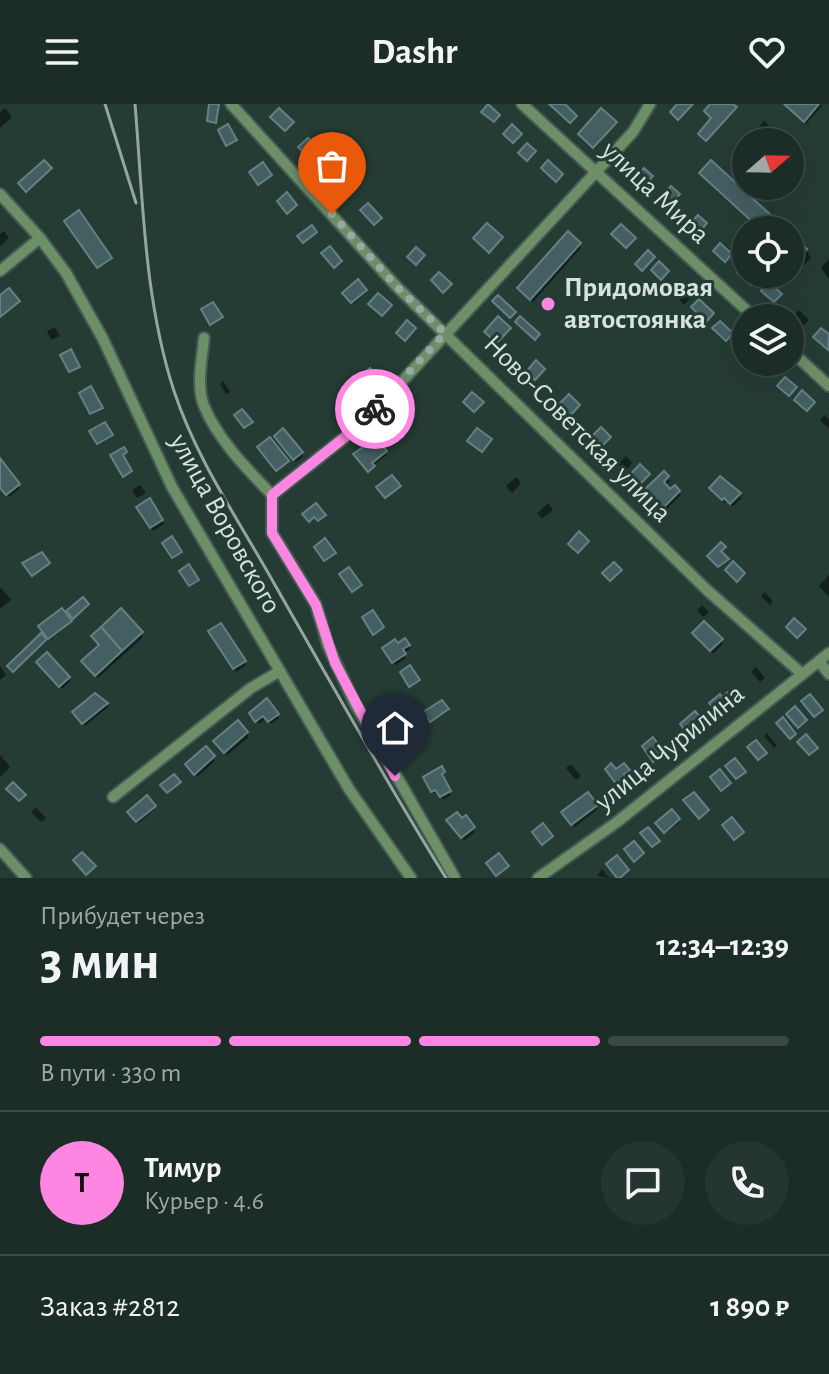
<!DOCTYPE html>
<html lang="ru">
<meta charset="utf-8">
<style>
:root{--surface:#1c2d28;--page:#253530;--text:#f1f3f6;--muted:#a0a8a8;--line:#3a4945;--accent:#fd86e2}
body{margin:0;font-family:"Alegreya Sans",sans-serif;background:var(--page);color:var(--text);height:100vh;display:flex;flex-direction:column;font-size:30px;white-space:nowrap}
*{box-sizing:border-box;margin:0}
p{font-size:26px;color:var(--muted)}
.icon{flex:none;width:44px;height:44px;fill:none;stroke:currentColor;stroke-width:2;stroke-linecap:round;stroke-linejoin:round}
.map{position:relative;height:774px;overflow:hidden}
.panel{display:flex;flex-direction:column;background:var(--surface);flex:1}
.panel>*{flex:none}
.needle{width:52px;rotate:70deg}
.buttons{position:absolute;left:732px;top:24px;display:grid;gap:16px}
.buttons a{display:grid;place-items:center;width:72px;height:72px;border-radius:50%;background:var(--surface);box-shadow:0 8px 32px #0002,0 0 0 2px var(--line);font-size:40px}
.pin{position:absolute;display:grid;place-items:center;width:68px;height:68px;color:#fff;margin:-82px -34px;border-radius:50% 50% 50% 0;rotate:-45deg;box-shadow:0 0 8px #0007}
.pin .icon{rotate:45deg}
.courier{position:absolute;display:grid;place-items:center;width:80px;height:80px;margin:-40px;border:6px solid #fd86e2;border-radius:50%;background:#fff;color:#222;box-shadow:0 2px 10px #0007}
.summary em{font-style:normal;font-weight:700}
.summary div{display:flex;flex-direction:column-reverse}
.summary{display:flex;align-items:center;justify-content:space-between;height:136px;padding:0 40px}
h1{font-size:52px;font-weight:700;line-height:60px}
.bar{display:grid;grid-template-columns:repeat(4,1fr);gap:12px 8px;align-content:center;height:96px;padding:0 40px}
.bar i{height:10px;border-radius:6px;background:var(--line)}
.bar .selected{background:var(--accent)}
.bar p{grid-column:span 4}
.line{display:flex;align-items:center;gap:20px;padding:0 40px;border-top:2px solid var(--line)}
.line div{flex:1}
.round{display:grid;place-items:center;flex:none;width:84px;height:84px;border-radius:42px;background:var(--page)}
header{display:flex;justify-content:space-between;align-items:center;height:104px;padding:0 40px;background:var(--surface);font-size:36px;font-weight:700}
.map>svg:first-child{display:block}
</style>
<header><svg class="icon" aria-label="menu" viewBox="0 0 24 24"><path d="M4 6h16M4 12h16M4 18h16"/></svg>Dashr<svg class="icon" aria-label="heart" viewBox="0 0 24 24"><path d="M12 20l-8-8c-3-5 5-10 8-4 3-6 11-1 8 4z"/></svg></header>
<div class="map">
<svg width="829" height="774" viewBox="0 0 829 774">
<rect width="100%" height="100%" fill="#253c35"/>
<g fill="#0007">
<path d="M785 0H820L822 2 806 20Z"/>
<path d="M5 4 12 13 0 24V8Z"/>
<path d="M764 17 772 24 768 29 760 22Z"/>
<path d="M615 19 595 45 581 32Z"/>
<path d="M702 70 784 126H759L707 78Z"/>
<path d="M671 85 680 94 669 106 661 99Z"/>
<path d="M4 127 9 134 0 142V130Z"/>
<path d="M790 131 806 146 811 154 801 164 790 154Z"/>
<path d="M579 140 581 144 533 198 522 188Z"/>
<path d="M829 155V175L821 164Z"/>
<path d="M746 162V170H765L753 183 742 173Z"/>
<path d="M358 178 366 189 353 200 345 189Z"/>
<path d="M686 186 692 193 684 201 678 194Z"/>
<path d="M799 206 809 216 803 222 794 212Z"/>
<path d="M55 223 60 232 51 236 47 227Z"/>
<path d="M509 225 499 240 488 230Z"/>
<path d="M743 239 746 241V253L737 245Z"/>
<path d="M756 258H761L769 265 765 272 754 263Z"/>
<path d="M223 277 230 288 226 290 220 280Z"/>
<path d="M824 311 829 315V325L820 316Z"/>
<path d="M278 336 301 349 303 353 296 358Z"/>
<path d="M385 348 387 351 368 365 358 354Z"/>
<path d="M626 352 632 359 625 367 618 360Z"/>
<path d="M0 358 20 384 9 393 0 382Z"/>
<path d="M664 370 670 377 665 382 670 387 679 388 681 391 665 407 649 390Z"/>
<path d="M649 371 637 386 629 378Z"/>
<path d="M516 373 521 379 512 389 506 382Z"/>
<path d="M720 375 742 394 733 402 727 396 725 399 713 387Z"/>
<path d="M140 381 146 389 137 394 132 386Z"/>
<path d="M149 397 164 420 153 427 139 403Z"/>
<path d="M548 399 553 406 542 415 537 409Z"/>
<path d="M829 471V493L819 482Z"/>
<path d="M0 483 11 496 0 505Z"/>
<path d="M765 488 773 497 770 501 761 492Z"/>
<path d="M702 501 709 508 703 513 697 506Z"/>
<path d="M62 507 71 519 50 536 41 523Z"/>
<path d="M221 521 246 561 236 568 211 528Z"/>
<path d="M141 529 143 533 98 574 86 561 101 542Z"/>
<path d="M696 533 721 536 723 540 713 550Z"/>
<path d="M405 537 410 545 403 550 406 554 396 561 385 544 398 542Z"/>
<path d="M0 562 6 571 0 576Z"/>
<path d="M41 562 68 574 70 577 62 585Z"/>
<path d="M756 563 765 574 760 578 751 568Z"/>
<path d="M102 595 108 603 85 622 76 612Z"/>
<path d="M441 598 448 608 432 618 426 608Z"/>
<path d="M251 609 277 611 279 614 271 620 266 614 259 620Z"/>
<path d="M247 629 249 633 227 651 218 641Z"/>
<path d="M767 629 777 642 774 644 764 632Z"/>
<path d="M206 645 215 657 197 673 190 664Z"/>
<path d="M0 651 10 663 0 673Z"/>
<path d="M571 660 581 672 576 676 566 664Z"/>
<path d="M441 665 445 672 442 675 451 691 443 696 439 688 435 690 426 674Z"/>
<path d="M587 690 598 705 575 723 564 708Z"/>
<path d="M147 694 155 705 139 719 130 708Z"/>
<path d="M36 703 46 714 41 718 31 708Z"/>
<path d="M671 708 680 718 666 729 658 719Z"/>
<path d="M466 714 475 728 464 737 451 720Z"/>
<path d="M602 765 609 774 597 772Z"/>
</g>
<g fill="#445f62" stroke="#648083" stroke-width="2">
<path d="M209 0H219L216 19 207 17Z"/>
<path d="M488 0 500 11 494 18 481 8Z"/>
<path d="M549 0H565L577 12 570 19Z"/>
<path d="M677 0H693L678 16 670 8Z"/>
<path d="M710 0H733L737 3 706 37 698 30 711 14 704 7Z"/>
<path d="M784 0H819L804 18Z"/>
<path d="M279 4 294 18 285 27 270 13Z"/>
<path d="M601 4 617 18 593 44 578 30Z"/>
<path d="M228 20 237 36 226 42 218 26Z"/>
<path d="M512 20 522 30 513 39 503 30Z"/>
<path d="M308 34 321 47 312 57 298 43Z"/>
<path d="M527 39 536 47 527 57 518 49Z"/>
<path d="M44 56 52 64 26 88 18 79Z"/>
<path d="M548 56 563 70 556 78 541 64Z"/>
<path d="M711 56 787 126H761L699 69Z"/>
<path d="M263 58 272 71 258 81 249 68Z"/>
<path d="M644 64 653 72 643 83 634 76Z"/>
<path d="M341 70 352 82 344 91 332 79Z"/>
<path d="M671 82 680 90 667 105 658 97Z"/>
<path d="M287 88 297 101 287 110 277 97Z"/>
<path d="M368 99 382 114 374 121 360 106Z"/>
<path d="M79 106 112 154 97 164 64 117Z"/>
<path d="M698 111 707 119 696 132 687 123Z"/>
<path d="M487 119 503 133 489 149 473 134Z"/>
<path d="M621 120 636 134 626 144 611 130Z"/>
<path d="M312 121 317 128 303 139 297 132Z"/>
<path d="M568 127 581 139 530 196 517 184Z"/>
<path d="M790 129 807 145 796 157 790 152Z"/>
<path d="M720 139 732 150 725 158 713 147Z"/>
<path d="M330 142 342 157 334 164 321 149Z"/>
<path d="M416 143 425 151 416 161 407 153Z"/>
<path d="M648 146 655 153 642 167 635 160Z"/>
<path d="M659 157 669 167 661 176 651 166Z"/>
<path d="M746 159V170H760L751 181 737 169Z"/>
<path d="M439 168 452 180 443 189 431 176Z"/>
<path d="M358 175 367 186 351 199 342 189Z"/>
<path d="M769 178 782 190 774 198 761 187Z"/>
<path d="M9 184 20 197 0 213V191Z"/>
<path d="M378 189 392 201 382 212 368 200Z"/>
<path d="M498 191 516 208 510 214 492 197Z"/>
<path d="M699 195 714 209 706 218 691 203Z"/>
<path d="M213 198 223 213 210 221 201 205Z"/>
<path d="M498 212 511 224 497 239 484 228Z"/>
<path d="M520 212 540 230 535 236 515 218Z"/>
<path d="M407 216 416 224 405 237 396 229Z"/>
<path d="M720 217 733 229 726 237 712 224Z"/>
<path d="M821 224 829 230 828 246 813 233Z"/>
<path d="M71 245 80 263 69 268 60 251Z"/>
<path d="M536 256 545 265 535 276 526 268Z"/>
<path d="M370 264 381 274 373 283 362 273Z"/>
<path d="M785 273 797 283 789 292 777 282Z"/>
<path d="M91 282 103 304 90 310 79 289Z"/>
<path d="M802 286 815 298 807 307 794 296Z"/>
<path d="M472 288 484 298 474 308 463 298Z"/>
<path d="M569 290 580 301 570 312 559 300Z"/>
<path d="M242 305 253 318 244 324 234 311Z"/>
<path d="M105 318 113 331 97 340 89 327Z"/>
<path d="M601 323 611 333 600 344 590 334Z"/>
<path d="M283 324 303 348 293 356 274 332Z"/>
<path d="M477 324 492 335 482 348 467 337Z"/>
<path d="M270 333 289 357 276 367 257 343Z"/>
<path d="M376 334 387 347 372 359 375 362 368 368 353 350Z"/>
<path d="M124 343 127 348 123 351 132 367 123 373 110 351Z"/>
<path d="M0 354 20 380 6 391 0 384Z"/>
<path d="M640 360 650 370 635 385 625 376Z"/>
<path d="M664 367 669 372 664 378 670 385 675 381 680 387 662 405 644 386Z"/>
<path d="M392 371 401 382 385 394 376 383Z"/>
<path d="M720 372 741 389 730 400 724 394 722 396 709 384Z"/>
<path d="M150 394 163 416 150 424 136 403Z"/>
<path d="M316 399 326 411 318 417 314 413 309 418 302 410Z"/>
<path d="M579 427 589 437 578 449 568 440Z"/>
<path d="M172 432 182 448 172 454 162 439Z"/>
<path d="M325 434 336 449 324 457 314 443Z"/>
<path d="M721 438 726 443 721 447 729 455 718 463 707 452Z"/>
<path d="M42 448 50 459 32 472 22 459Z"/>
<path d="M733 457 745 469 737 478 725 466Z"/>
<path d="M614 458 622 466 610 477 602 469Z"/>
<path d="M189 460 199 476 189 482 179 467Z"/>
<path d="M349 463 362 481 352 488 339 470Z"/>
<path d="M83 493 89 500 73 515 66 507Z"/>
<path d="M62 504 72 517 48 535 38 522Z"/>
<path d="M121 504 143 528 122 547 101 523Z"/>
<path d="M373 506 384 523 373 531 362 513Z"/>
<path d="M794 514 806 525 797 534 786 523Z"/>
<path d="M704 517 723 535 710 547 692 529Z"/>
<path d="M221 519 246 557 233 565 208 527Z"/>
<path d="M101 523 122 547 95 572 81 557 99 541 91 532Z"/>
<path d="M41 529 47 535 13 568 7 562Z"/>
<path d="M405 534 410 541 403 545 406 550 392 559 382 544 395 535 398 539Z"/>
<path d="M47 548 70 573 59 583 36 558Z"/>
<path d="M410 561 420 576 409 583 400 568Z"/>
<path d="M728 588 734 596 718 610 709 599 720 590 722 593Z"/>
<path d="M95 589 108 599 82 620 72 608Z"/>
<path d="M810 590 823 606 814 613 801 597Z"/>
<path d="M267 594 279 610 268 618 263 612 255 618 249 609Z"/>
<path d="M442 596 449 605 430 618 423 608Z"/>
<path d="M795 602 807 616 798 624 786 610Z"/>
<path d="M695 607 705 619 689 632 680 620Z"/>
<path d="M783 613 796 630 790 635 776 619Z"/>
<path d="M238 616 248 628 224 649 213 637Z"/>
<path d="M806 630 818 644 809 651 797 638Z"/>
<path d="M653 633 665 649 653 658 642 642Z"/>
<path d="M756 636 767 649 758 656 747 643Z"/>
<path d="M206 642 215 652 194 671 185 660Z"/>
<path d="M735 654 746 668 736 675 725 662Z"/>
<path d="M611 659 616 665 624 659 630 666 624 670 630 677 620 685 605 665Z"/>
<path d="M442 662 445 668 442 670 451 687 440 693 435 686 431 688 423 673Z"/>
<path d="M720 665 731 679 721 687 710 673Z"/>
<path d="M174 670 181 678 167 689 160 681Z"/>
<path d="M13 678 26 691 19 697 6 685Z"/>
<path d="M588 688 598 701 571 721 561 708Z"/>
<path d="M694 688 709 706 699 715 683 696Z"/>
<path d="M147 691 156 702 136 718 127 708Z"/>
<path d="M672 705 680 715 664 729 655 719Z"/>
<path d="M457 708 462 714 466 711 475 723 461 734 446 716Z"/>
<path d="M732 713 744 728 734 736 722 721Z"/>
<path d="M543 719 553 732 542 741 532 728Z"/>
<path d="M648 723 660 737 652 743 640 729Z"/>
<path d="M634 737 644 749 634 758 624 745Z"/>
<path d="M82 748 96 762 86 771 73 756Z"/>
<path d="M499 749 509 762 496 772 486 759Z"/>
<path d="M617 751 629 766 620 774H617L606 760Z"/>
</g>
<g fill="none" stroke-linecap="round" stroke-linejoin="round">
<g stroke="#455a53" stroke-width="14">
<g id="minor">
<path d="M231 0 397 183 707 486 801 569"/>
<path d="M522 0 755 214"/>
<path d="M0 90 40 134 66 169 103 235 172 383 349 685 411 774"/>
<path d="M0 167 40 134"/>
<path d="M204 234C202 255 196 282 204 302 218 336 248 366 272 391V429L316 501 328 542 354 598 455 774"/>
<path d="M790 246 829 282"/>
<path d="M272 391 345 333 383 298 633 28 650 0"/>
<path d="M819 557 829 570"/>
<path d="M113 693 251 584 280 567"/>
<path d="M0 745 26 774"/>
<path d="M538 774 617 718 829 549"/>
</g>
</g>
<use href="#minor" stroke="#6d8f67" stroke-width="10"/>
<g stroke="#95a6a0" stroke-width="3">
<path d="M105 0 136 99"/>
<path d="M135 0C143 96 144 195 174 287 197 357 240 418 275 481 331 579 386 678 446 774"/>
</g>
</g>
<g fill="none" stroke-linecap="round" stroke-linejoin="round">
<path stroke="#97a9a3" stroke-width="8" stroke-dasharray="0 14.4" d="M332 110 397 183 445 229 375 305"/>
<path stroke="#fd86e2" stroke-width="10" d="M375 305 345 333 272 391V429L316 501 335 559 395 672"/>
</g>
<circle fill="#fd86e2" stroke="#253c35" stroke-width="3" cx="548" cy="200" r="8"/>
<g text-anchor="middle" dominant-baseline="central" stroke-width="6" stroke-linejoin="round" paint-order="stroke">
<g font-size="28" fill="#d5e3de" stroke="#253c35">
<text transform="translate(655 89) rotate(43)">улица Мира</text>
<text transform="translate(577 325) rotate(45)">Ново-Советская улица</text>
<text transform="translate(225 420) rotate(61)">улица Воровского</text>
<text transform="translate(670 644) rotate(-39)">улица Чурилина</text>
</g>
<g font-size="28" font-weight="bold" fill="#d5e3de" stroke="#253c35" text-anchor="start">
<text x="564" y="184">Придомовая<tspan x="564" dy="32">автостоянка</tspan></text>
</g>
</g>
</svg>
<div class="buttons">
<a><svg class="needle" viewBox="-14 -14 28 28"><path d="M0-13l5 13h-10z" fill="#e53935"/><path d="M0 13l5-13h-10z" fill="#a0a8a8"/></svg></a>
<a><svg class="icon" aria-label="locate" viewBox="0 0 24 24"><circle cx="12" cy="12" r="6"/><path d="M12 2v4M12 18v4M2 12h4M18 12h4"/></svg></a>
<a><svg class="icon" aria-label="layers" viewBox="0 0 24 24"><path d="M12 4l9 5-9 5-9-5zM3 14l9 5 9-5"/></svg></a>
</div>
<div class="pin" style="left:332px;top:110px;background:#ea580c"><svg class="icon" aria-label="bag" viewBox="0 0 24 24"><path d="M5 8h14l-1 12H6zM9 8a3 3 0 0 1 6 0"/></svg></div>
<div class="pin" style="left:395px;top:672px;background:#1f2937"><svg class="icon" aria-label="home" viewBox="0 0 24 24"><path d="M3 11l9-7 9 7M6 9v11h12V9"/></svg></div>
<div class="courier" style="left:375px;top:305px"><svg class="icon" aria-label="bike" viewBox="0 0 24 24"><circle cx="6" cy="16" r="4"/><circle cx="18" cy="16" r="4"/><path d="M6 16l4-8h5l3 8M10 8l3 8H6M13 5h3"/></svg></div>
</div>
<section class="panel">
<div class="summary"><div><h1>3 мин</h1><p>Прибудет через</p></div><em>12:34–12:39</em></div>
<div class="bar"><i class="selected"></i><i class="selected"></i><i class="selected"></i><i></i><p>В пути · 330 m</p></div>
<div class="line" style="height:144px"><b class="round" style="background:var(--accent);color:#111">Т</b><div><b>Тимур</b><p>Курьер · 4.6</p></div><a class="round"><svg class="icon" aria-label="chat" viewBox="0 0 24 24"><path d="M4 5h16v11H9l-5 4z"/></svg></a><a class="round"><svg class="icon" aria-label="phone" viewBox="0 0 24 24"><path d="M5 4h4l2 5-3 2q2 4 5 5l2-3 5 2v4C11 20 4 13 5 4z"/></svg></a></div>
<div class="line" style="height:104px"><div>Заказ #2812</div><b>1 890 ₽</b></div>
</section>
